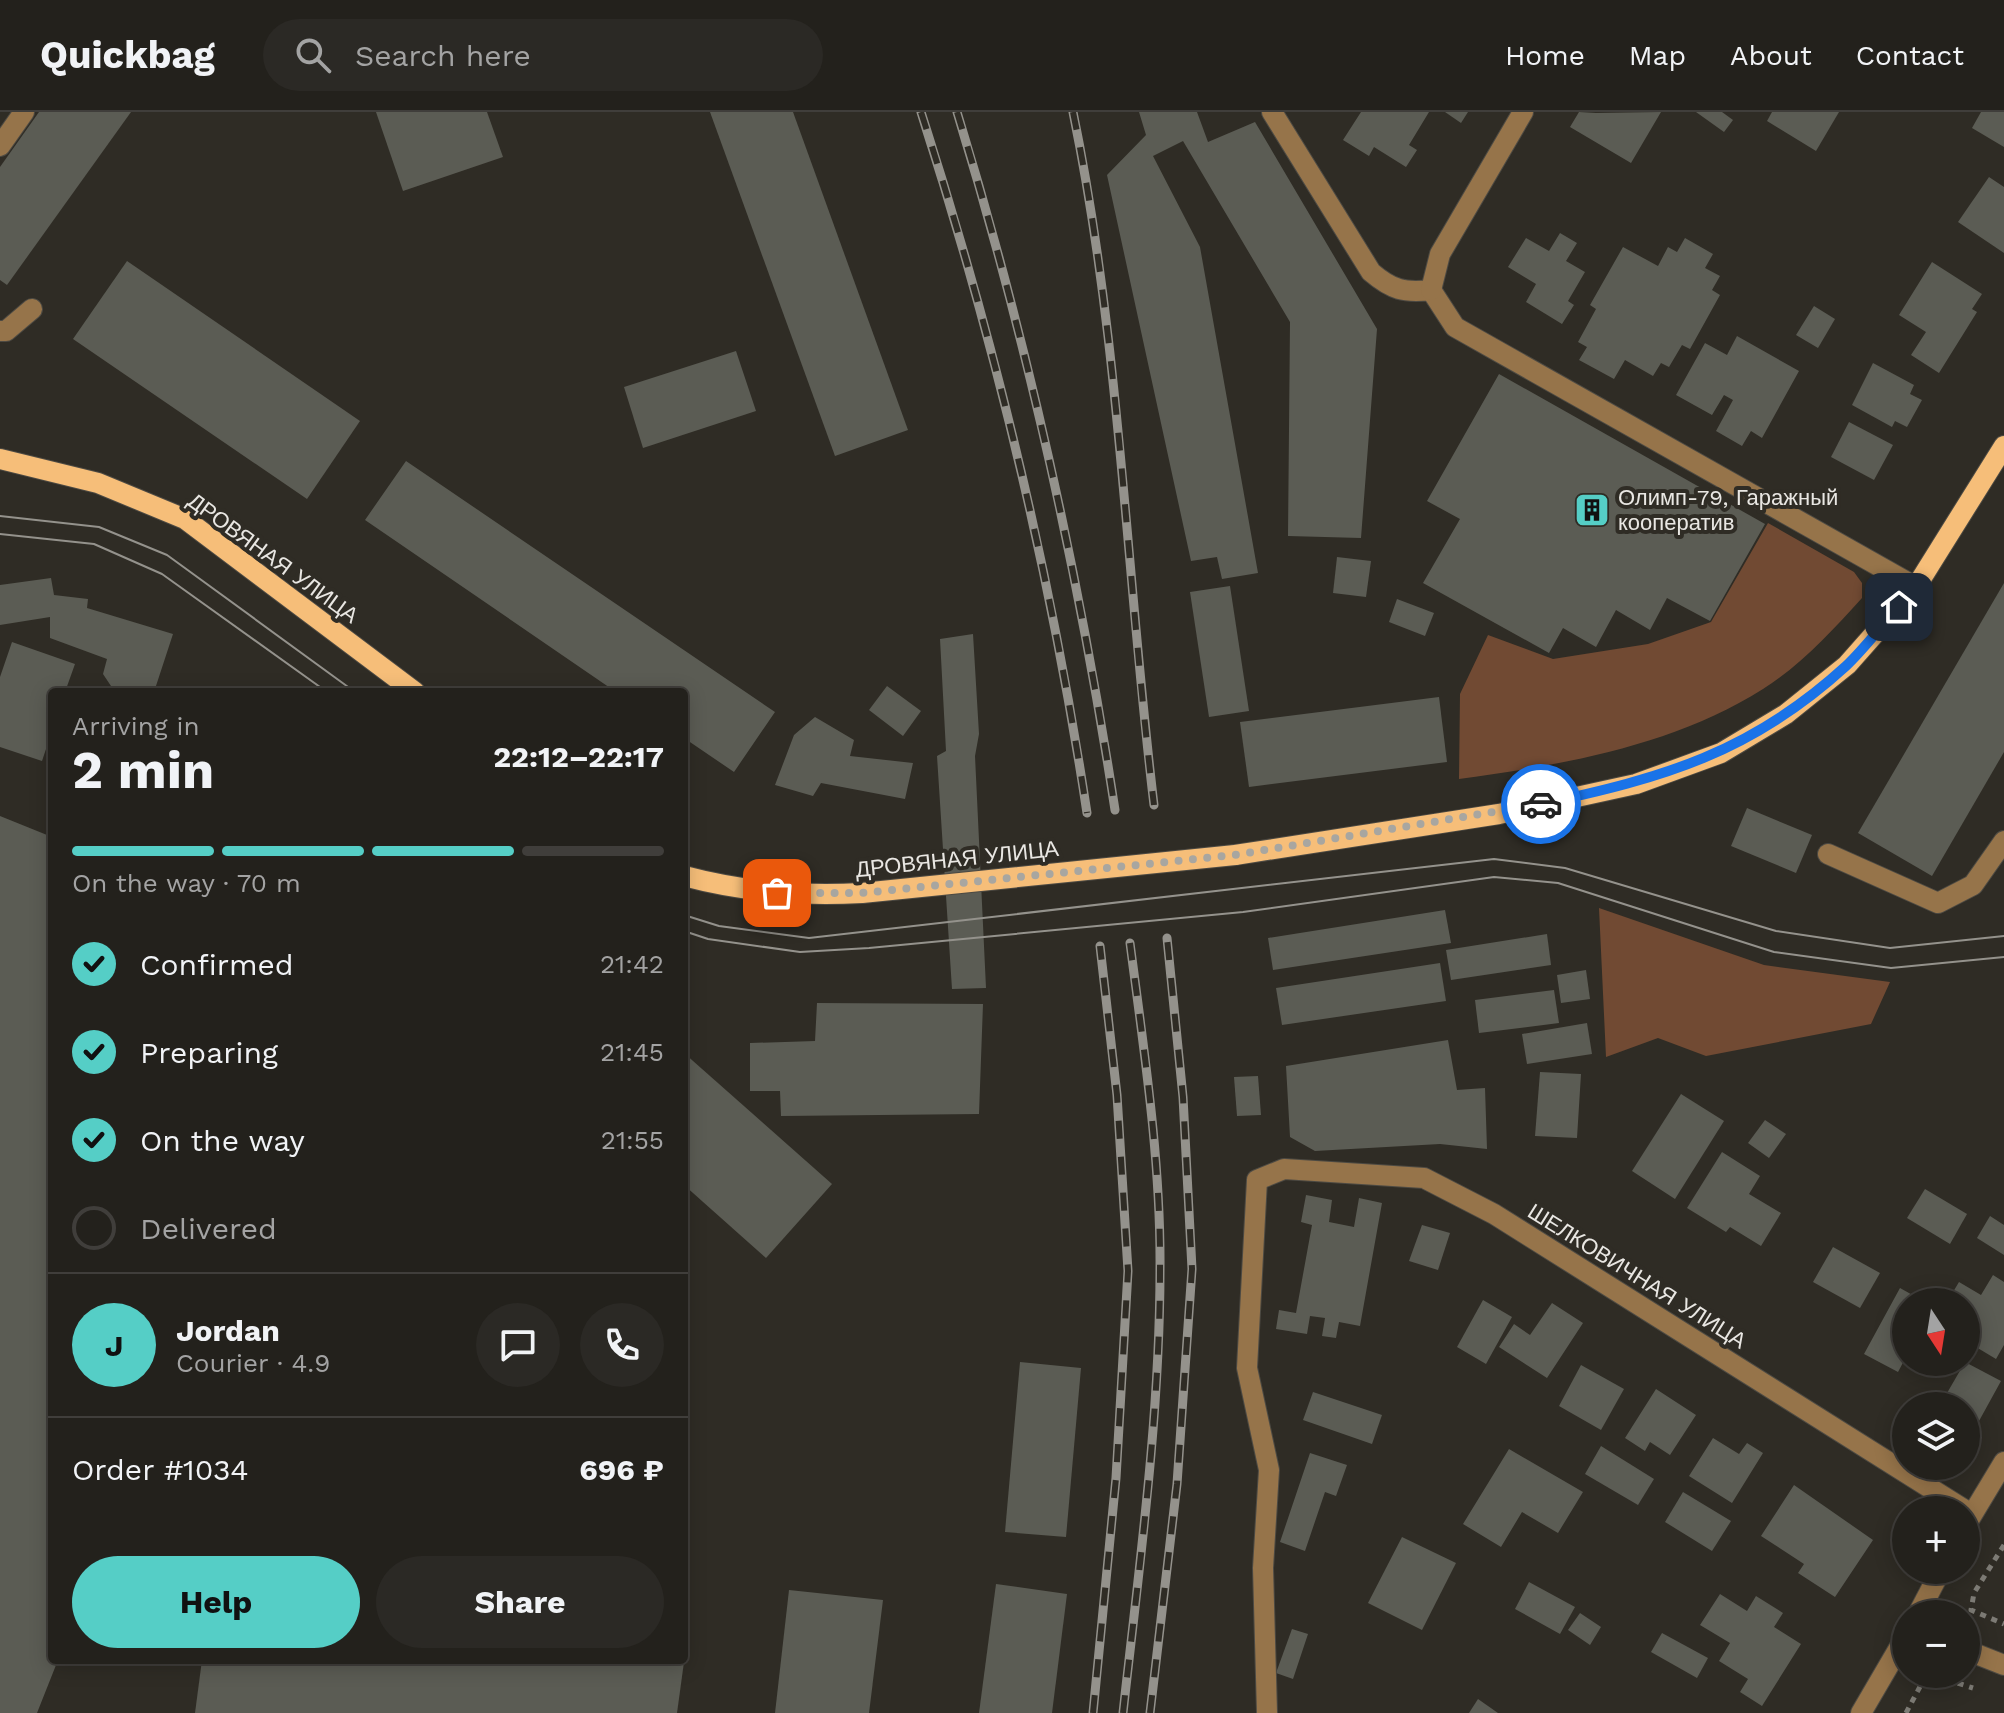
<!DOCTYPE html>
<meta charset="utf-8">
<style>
:root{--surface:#23211c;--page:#2b2925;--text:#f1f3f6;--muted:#a3a3a3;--line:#403e3b;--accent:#55cec6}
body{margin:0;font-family:"Work Sans",sans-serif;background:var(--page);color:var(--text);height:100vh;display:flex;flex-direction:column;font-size:30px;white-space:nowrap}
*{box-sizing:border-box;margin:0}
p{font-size:26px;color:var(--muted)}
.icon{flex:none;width:44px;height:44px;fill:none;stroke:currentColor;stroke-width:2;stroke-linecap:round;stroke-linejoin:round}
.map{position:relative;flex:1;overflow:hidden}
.details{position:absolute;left:48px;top:576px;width:640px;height:976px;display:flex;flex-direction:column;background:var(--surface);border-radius:8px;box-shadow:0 4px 20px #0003,0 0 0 2px var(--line)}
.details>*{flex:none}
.needle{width:52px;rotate:168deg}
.buttons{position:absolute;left:1892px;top:1176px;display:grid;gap:16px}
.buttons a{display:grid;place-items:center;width:88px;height:88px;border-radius:50%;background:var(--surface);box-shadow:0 4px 20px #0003,0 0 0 2px var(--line);font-size:40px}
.pin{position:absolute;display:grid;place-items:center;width:68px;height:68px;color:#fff;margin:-34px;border-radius:16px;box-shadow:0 4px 12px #0006}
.courier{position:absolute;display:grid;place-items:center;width:80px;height:80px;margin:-40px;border:6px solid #1a73e8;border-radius:50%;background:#fff;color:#222;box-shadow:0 2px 10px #0007}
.summary em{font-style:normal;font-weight:700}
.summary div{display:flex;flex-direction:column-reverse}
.summary{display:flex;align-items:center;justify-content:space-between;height:136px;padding:0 24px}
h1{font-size:52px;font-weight:700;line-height:60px}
.bar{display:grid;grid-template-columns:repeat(4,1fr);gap:12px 8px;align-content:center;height:96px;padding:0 24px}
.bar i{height:10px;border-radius:6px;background:var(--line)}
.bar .on{background:var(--accent)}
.bar p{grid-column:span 4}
.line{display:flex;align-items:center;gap:20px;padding:0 24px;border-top:2px solid var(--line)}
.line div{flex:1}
.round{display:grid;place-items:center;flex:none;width:84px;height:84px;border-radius:42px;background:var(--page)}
ol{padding:0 24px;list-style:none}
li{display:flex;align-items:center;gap:24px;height:88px}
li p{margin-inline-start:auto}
li .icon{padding:8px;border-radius:50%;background:var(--accent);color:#111;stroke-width:4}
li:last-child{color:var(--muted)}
li i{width:44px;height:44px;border:4px solid var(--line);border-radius:50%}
.cta{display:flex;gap:16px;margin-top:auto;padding:16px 24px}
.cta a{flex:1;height:92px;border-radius:48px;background:var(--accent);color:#111;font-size:32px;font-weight:700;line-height:92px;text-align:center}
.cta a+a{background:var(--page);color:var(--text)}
header{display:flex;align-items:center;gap:48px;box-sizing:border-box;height:112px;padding:0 40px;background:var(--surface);border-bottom:2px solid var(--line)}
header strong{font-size:38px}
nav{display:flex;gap:44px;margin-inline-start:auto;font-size:28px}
.search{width:560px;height:72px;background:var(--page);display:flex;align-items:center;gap:20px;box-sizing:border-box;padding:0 28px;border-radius:44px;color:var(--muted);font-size:30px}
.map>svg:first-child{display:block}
</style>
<header>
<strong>Quickbag</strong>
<div class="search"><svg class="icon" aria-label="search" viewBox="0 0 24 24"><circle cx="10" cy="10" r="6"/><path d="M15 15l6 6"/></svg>Search here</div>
<nav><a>Home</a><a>Map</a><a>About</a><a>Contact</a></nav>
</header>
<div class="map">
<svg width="2004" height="1601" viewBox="0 0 2004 1601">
<rect width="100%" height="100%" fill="#2f2c25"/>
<g fill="#714a33">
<path d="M1768 411 1854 460 1862 471V486C1832 519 1801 553 1763 577 1673 634 1562 653 1459 667L1460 582 1488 523 1553 547 1648 532 1711 510Z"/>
<path d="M1599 796 1764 853 1890 870 1871 912 1706 944 1658 926 1606 945Z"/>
</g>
<g fill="#5b5c54">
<path d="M39 0H131L7 173 0 168V55Z"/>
<path d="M376 0H487L503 45 403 79Z"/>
<path d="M710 0H793L908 318 835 344Z"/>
<path d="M1139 0H1197L1208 30 1255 10 1377 217 1361 426 1288 424 1290 210 1183 29 1153 44 1200 135 1258 461 1222 467 1217 445 1191 449 1107 63 1146 23Z"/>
<path d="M1361 0H1429L1409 33 1417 38 1406 55 1374 35 1369 44 1343 28Z"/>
<path d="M1445 0H1468L1461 11Z"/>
<path d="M1579 0 1596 1 1661 0 1631 51 1570 15Z"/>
<path d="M1696 0H1722L1733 8 1724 20Z"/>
<path d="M1772 0H1839L1816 39 1767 9Z"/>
<path d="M1981 0H2004V35L1972 16Z"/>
<path d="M1989 65 2004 75V141L1958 110Z"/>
<path d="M1560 121 1577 131 1566 149 1585 160 1568 189 1574 193 1562 212 1526 190 1536 172 1508 155 1526 126 1549 139Z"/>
<path d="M1685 126 1713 142 1705 156 1720 164 1712 178 1720 183 1690 237 1682 233 1669 255 1661 251 1653 264 1625 248 1614 267 1579 248 1587 235 1578 230 1596 197 1590 193 1623 135 1658 154 1668 135 1677 140Z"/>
<path d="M127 149 360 309 307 387 73 227Z"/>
<path d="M1932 150 1982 182 1972 197 1977 200 1939 261 1911 243 1926 220 1899 203Z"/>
<path d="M1814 194 1835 207 1818 236 1796 223Z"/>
<path d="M1737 224 1799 259 1762 326 1751 319 1742 334 1716 319 1733 288 1724 283 1712 303 1676 283 1705 231 1727 243Z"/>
<path d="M736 239 756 299 643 336 624 275Z"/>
<path d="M1873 251 1914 273 1910 282 1922 288 1907 315 1895 309 1892 315 1852 293Z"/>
<path d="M1499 262 1765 412 1710 509 1667 486 1650 518 1616 498 1596 535 1563 516 1549 541 1423 471 1460 407 1427 389Z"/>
<path d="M1849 310 1893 333 1874 368 1831 345Z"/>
<path d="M406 349 775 600 734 660 684 626V580H616L365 408Z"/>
<path d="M1337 445 1371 449 1366 485 1333 481Z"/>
<path d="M51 466 54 483 88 487 87 496 173 522 154 580H115L103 562 107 547 50 526V505L0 513V473Z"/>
<path d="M2004 471V640L1932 764 1858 721Z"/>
<path d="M1230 474 1249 599 1209 605 1190 480Z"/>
<path d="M1397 487 1434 501 1425 524 1389 510Z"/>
<path d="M973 522 979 622 975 644 986 876 952 877 937 644 946 639 940 527Z"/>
<path d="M12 530 75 552 65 580H52V619L42 649 0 635V565Z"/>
<path d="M887 574 921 599 903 624 869 598Z"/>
<path d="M1439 585 1447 650 1249 675 1240 610Z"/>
<path d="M815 605 854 628 850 644 913 651 905 687 821 671 813 684 775 673 794 623Z"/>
<path d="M1747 696 1812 723 1796 761 1731 734Z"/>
<path d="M0 704 52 725V1548H58L37 1601H0Z"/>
<path d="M1445 798 1451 831 1273 858 1268 826Z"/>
<path d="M1547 822 1551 853 1451 868 1446 838Z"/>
<path d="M1440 851 1446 889 1282 913 1276 876Z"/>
<path d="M1586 858 1590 887 1561 891 1557 863Z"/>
<path d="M1554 878 1559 911 1479 921 1475 888Z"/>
<path d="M817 891 983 892 979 1002 781 1004 780 979H750V931L815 929Z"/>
<path d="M1587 911 1592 942 1527 952 1522 922Z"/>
<path d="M1448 928 1457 978 1485 976 1487 1037 1440 1032 1315 1039 1290 1025 1286 954Z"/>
<path d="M684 941 832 1072 766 1146 684 1073Z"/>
<path d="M1540 960 1581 962 1577 1026 1535 1024Z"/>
<path d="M1258 964 1261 1003 1237 1004 1234 965Z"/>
<path d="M1681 982 1724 1009 1675 1087 1632 1059Z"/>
<path d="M1765 1008 1786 1022 1769 1046 1748 1031Z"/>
<path d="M1722 1040 1760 1064 1749 1082 1781 1101 1761 1134 1730 1115 1726 1120 1687 1096Z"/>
<path d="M1925 1077 1967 1102 1950 1132 1907 1106Z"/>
<path d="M1306 1083 1332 1088 1329 1110 1354 1115 1359 1086 1382 1091 1360 1214 1339 1210 1336 1226 1322 1224 1325 1206 1310 1204 1307 1222 1276 1217 1279 1198 1296 1201 1312 1113 1301 1110Z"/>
<path d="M1990 1104 2004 1113V1143L1977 1126Z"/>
<path d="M1422 1113 1450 1121 1438 1158 1409 1149Z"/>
<path d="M1833 1135 1880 1161 1860 1196 1813 1170Z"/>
<path d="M1993 1163 2004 1170V1233L1996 1247 1966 1229V1190H1947L1959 1170 1981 1183Z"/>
<path d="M1900 1176 1925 1190H1906V1245L1898 1260 1864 1242Z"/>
<path d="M1483 1188 1512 1205 1486 1252 1457 1235Z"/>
<path d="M1552 1191 1583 1211 1547 1266 1499 1235 1514 1212 1530 1223Z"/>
<path d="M1020 1250 1081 1256 1066 1425 1005 1420Z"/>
<path d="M1965 1250 2001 1269 1979 1309 1966 1302V1294H1953L1943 1288Z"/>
<path d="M1581 1253 1624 1277 1601 1318 1559 1294Z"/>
<path d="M1656 1277 1696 1303 1670 1343 1650 1330 1645 1339 1625 1326Z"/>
<path d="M1313 1280 1382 1303 1372 1332 1303 1308Z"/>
<path d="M1713 1326 1739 1342 1747 1331 1763 1341 1732 1391 1689 1364Z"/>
<path d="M1601 1334 1654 1367 1638 1393 1585 1362Z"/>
<path d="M1509 1337 1583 1380 1558 1421 1522 1400 1501 1435 1463 1412Z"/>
<path d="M1310 1341 1347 1353 1336 1384 1325 1380 1305 1439 1280 1430Z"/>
<path d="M1794 1373 1873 1428 1835 1485 1798 1461 1804 1452 1761 1424Z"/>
<path d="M1683 1380 1731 1409 1712 1439 1665 1410Z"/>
<path d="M1402 1425 1456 1451 1422 1518 1368 1491Z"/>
<path d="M1529 1470 1575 1495 1560 1522 1515 1497Z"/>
<path d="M996 1472 1067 1482 1052 1601H979Z"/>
<path d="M789 1478 883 1488 869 1601H775Z"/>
<path d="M1720 1482 1747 1499 1756 1484 1783 1501 1774 1515 1801 1532 1762 1594 1740 1580 1748 1567 1719 1549 1730 1531 1700 1513Z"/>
<path d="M1580 1501 1601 1515 1590 1533 1568 1518Z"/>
<path d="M1292 1517 1308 1522 1293 1567 1276 1561Z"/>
<path d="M1662 1521 1708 1546 1697 1566 1651 1540Z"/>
<path d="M202 1548H668L684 1550 677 1601H195Z"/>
<path d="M1478 1587 1498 1601H1469Z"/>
</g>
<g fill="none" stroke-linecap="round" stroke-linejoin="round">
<g stroke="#4d4a43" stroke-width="22">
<g id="minor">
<path d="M1272 0 1371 160C1392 178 1404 181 1431 178L1455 215 1916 475"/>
<path d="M0 34 24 0"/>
<path d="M1431 178 1440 142 1523 0"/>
<path d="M0 219H6L32 197"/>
<path d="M1828 742 1938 791 1973 773 2004 729"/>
<path d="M1966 1413 2004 1350"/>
<path d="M1918 1502 1941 1458"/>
<path d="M1966 1538 2004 1553"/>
<path d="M1267 1601 1263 1456 1269 1358 1247 1256 1257 1068 1284 1057 1424 1066 1494 1102 1965 1398"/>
<path d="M1861 1601 1906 1524"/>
</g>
</g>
<g stroke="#4d4a43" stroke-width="22">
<g id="major">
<path d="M0 347 98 371 185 407 415 580"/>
<path d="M1235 743 1499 702 1636 672 1721 641 1786 602 1847 553 1916 475 2004 334"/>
<path d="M684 764C744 780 800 784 862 781"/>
</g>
</g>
<g stroke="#7d7b75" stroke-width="5" stroke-dasharray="6 6" stroke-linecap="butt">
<path d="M1966 1346 1980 1324"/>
<path d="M2004 1433 1974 1481 1971 1498 2004 1512"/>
<path d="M1906 1601 1923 1569 1942 1566 1973 1576"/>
</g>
<use href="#minor" stroke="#96744a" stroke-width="20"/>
<use href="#major" stroke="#f6be79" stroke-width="20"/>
<g stroke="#94928c" stroke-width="2">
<path d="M0 404 99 415 167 443 355 580"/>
<path d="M0 422 94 432 162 462 327 580"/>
<path d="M684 803 719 814 809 826 1494 747 1565 756 1776 819 1890 836 2004 824"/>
<path d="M684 819 708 827 800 840 869 836 1243 800 1494 765 1558 771 1774 840 1891 856 2004 845"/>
</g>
<g stroke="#94928c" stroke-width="9">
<g id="rail">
<path d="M921 0C995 230 1051 463 1087 701"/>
<path d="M957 0C1027 228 1079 463 1115 698"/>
<path d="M1073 0C1120 229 1126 461 1154 693"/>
<path d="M1093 1601 1116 1366 1128 1159 1117 983 1100 834"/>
<path d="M1123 1601C1139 1456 1160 1304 1160 1158 1161 1049 1144 939 1130 831"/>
<path d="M1150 1601 1177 1372 1192 1157 1183 985 1167 826"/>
</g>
</g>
<use href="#rail" stroke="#2f2c25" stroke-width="6" stroke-dasharray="18" stroke-linecap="butt"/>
<g stroke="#4d4a43" stroke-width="22" stroke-linecap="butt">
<path id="major-bridge" d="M862 781 1235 743"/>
</g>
<use href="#major-bridge" stroke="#f6be79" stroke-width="20"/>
</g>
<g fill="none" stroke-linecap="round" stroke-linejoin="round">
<path stroke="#a8a6a0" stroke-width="8" stroke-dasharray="0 14.4" d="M777 781H862L1235 743 1541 692"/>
<path stroke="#1a73e8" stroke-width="10" d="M1541 692C1663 666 1751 641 1846 554 1865 536 1881 514 1899 495"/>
</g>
<defs>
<g id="building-square" transform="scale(1.8)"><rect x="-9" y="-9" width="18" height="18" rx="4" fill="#55cec6" stroke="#2f2c25"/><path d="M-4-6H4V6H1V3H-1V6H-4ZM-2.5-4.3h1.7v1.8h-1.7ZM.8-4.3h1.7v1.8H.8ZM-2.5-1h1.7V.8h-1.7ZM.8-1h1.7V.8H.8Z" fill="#111"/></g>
</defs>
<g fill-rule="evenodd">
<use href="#building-square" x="1592" y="398"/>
</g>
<g text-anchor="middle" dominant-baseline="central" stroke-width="8" stroke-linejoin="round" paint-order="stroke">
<g font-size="22" fill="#e9e7e3" stroke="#2f2c25" text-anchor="start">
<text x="1618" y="385">Олимп-79, Гаражный<tspan x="1618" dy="25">кооператив</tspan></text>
</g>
<g font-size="22" fill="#e9e7e3" stroke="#2f2c25">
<text transform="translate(273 446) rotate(36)">ДРОВЯНАЯ УЛИЦА</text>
<text transform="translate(957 747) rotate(-6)">ДРОВЯНАЯ УЛИЦА</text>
<text transform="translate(1637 1164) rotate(32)">ШЕЛКОВИЧНАЯ УЛИЦА</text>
</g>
</g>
</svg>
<div class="buttons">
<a><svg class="needle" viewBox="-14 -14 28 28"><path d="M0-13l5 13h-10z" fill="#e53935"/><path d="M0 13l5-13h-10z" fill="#a3a3a3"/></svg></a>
<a><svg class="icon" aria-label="layers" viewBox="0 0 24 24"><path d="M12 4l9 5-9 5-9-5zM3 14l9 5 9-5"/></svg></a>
<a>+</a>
<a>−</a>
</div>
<div class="pin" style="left:777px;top:781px;background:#ea580c"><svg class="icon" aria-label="bag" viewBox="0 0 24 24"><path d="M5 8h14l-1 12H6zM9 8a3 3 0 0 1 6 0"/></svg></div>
<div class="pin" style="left:1899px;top:495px;background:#1f2937"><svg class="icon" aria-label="home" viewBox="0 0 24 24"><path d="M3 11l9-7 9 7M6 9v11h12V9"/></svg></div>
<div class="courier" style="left:1541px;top:692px"><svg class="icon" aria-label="car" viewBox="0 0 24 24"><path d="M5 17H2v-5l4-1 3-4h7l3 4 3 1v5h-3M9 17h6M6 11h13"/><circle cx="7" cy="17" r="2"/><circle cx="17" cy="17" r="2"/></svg></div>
<section class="details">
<div class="summary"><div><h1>2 min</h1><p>Arriving in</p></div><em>22:12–22:17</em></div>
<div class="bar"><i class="on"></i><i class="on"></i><i class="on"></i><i></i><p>On the way · 70 m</p></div>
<ol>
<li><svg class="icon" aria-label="check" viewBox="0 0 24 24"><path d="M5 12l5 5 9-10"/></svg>Confirmed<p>21:42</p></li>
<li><svg class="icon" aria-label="check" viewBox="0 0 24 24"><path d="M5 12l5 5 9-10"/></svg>Preparing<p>21:45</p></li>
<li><svg class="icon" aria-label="check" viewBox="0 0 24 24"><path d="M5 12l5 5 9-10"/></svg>On the way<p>21:55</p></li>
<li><i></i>Delivered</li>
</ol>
<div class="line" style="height:144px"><b class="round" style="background:var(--accent);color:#111">J</b><div><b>Jordan</b><p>Courier · 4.9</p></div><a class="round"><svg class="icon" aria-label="chat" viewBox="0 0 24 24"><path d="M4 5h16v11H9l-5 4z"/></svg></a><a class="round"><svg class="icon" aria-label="phone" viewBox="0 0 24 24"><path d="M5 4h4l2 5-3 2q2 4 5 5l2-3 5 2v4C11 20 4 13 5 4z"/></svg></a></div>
<div class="line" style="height:104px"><div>Order #1034</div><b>696 ₽</b></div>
<div class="cta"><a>Help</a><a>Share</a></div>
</section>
</div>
